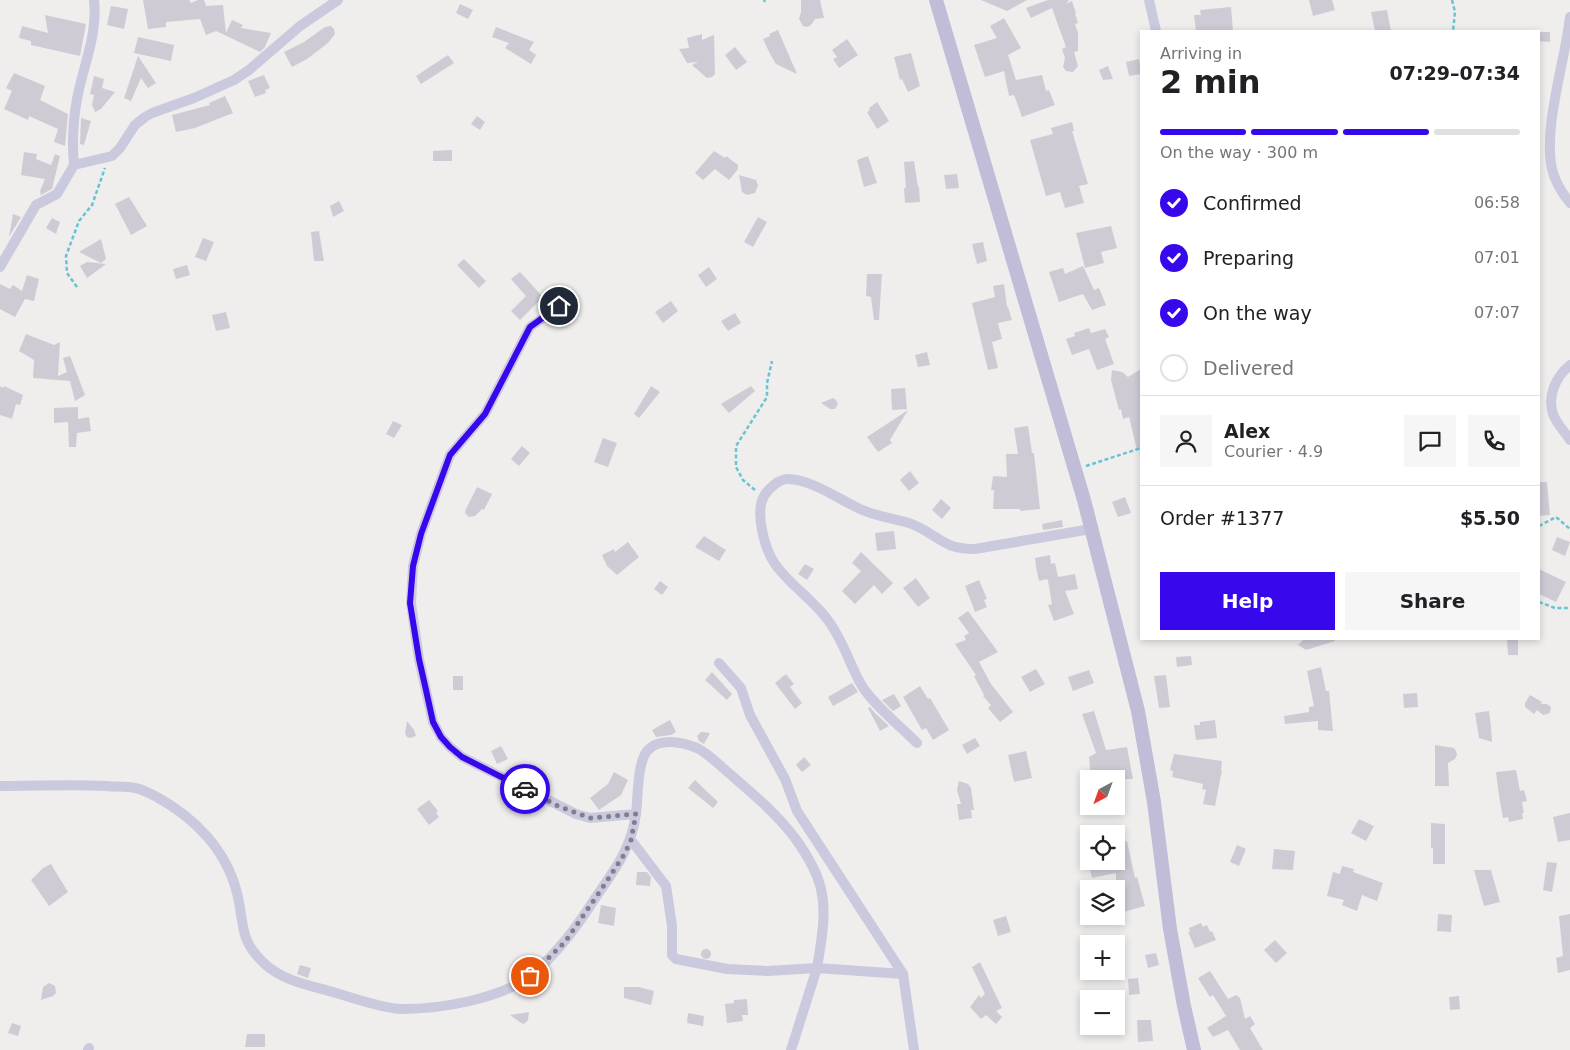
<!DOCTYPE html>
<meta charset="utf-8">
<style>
:root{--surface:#fff;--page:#f6f6f6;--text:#202124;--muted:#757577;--line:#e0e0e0;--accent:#3808ed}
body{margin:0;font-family:"DejaVu Sans",sans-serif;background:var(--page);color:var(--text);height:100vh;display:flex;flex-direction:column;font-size:19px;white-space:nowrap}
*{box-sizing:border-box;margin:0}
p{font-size:16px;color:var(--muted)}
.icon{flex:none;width:28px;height:28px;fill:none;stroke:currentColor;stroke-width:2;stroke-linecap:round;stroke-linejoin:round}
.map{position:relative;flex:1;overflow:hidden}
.drawer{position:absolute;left:1140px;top:30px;width:400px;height:610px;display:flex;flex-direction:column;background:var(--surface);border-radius:0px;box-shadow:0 2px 8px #0003}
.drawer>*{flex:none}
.needle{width:32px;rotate:221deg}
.controls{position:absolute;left:1080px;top:770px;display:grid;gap:10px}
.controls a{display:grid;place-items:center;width:45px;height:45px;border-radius:0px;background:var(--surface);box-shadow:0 2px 8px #0003;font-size:25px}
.pin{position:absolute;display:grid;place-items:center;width:42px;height:42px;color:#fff;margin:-21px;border:2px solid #fff;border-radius:50%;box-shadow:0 1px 5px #0007}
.courier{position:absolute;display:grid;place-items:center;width:50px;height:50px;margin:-25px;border:4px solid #3808ed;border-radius:50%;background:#fff;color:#222;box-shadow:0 1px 6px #0007}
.overview em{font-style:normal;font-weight:600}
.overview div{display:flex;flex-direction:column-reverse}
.overview{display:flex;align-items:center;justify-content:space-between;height:85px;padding:0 20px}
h1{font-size:32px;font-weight:600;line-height:38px}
.bar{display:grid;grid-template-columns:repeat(4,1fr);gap:8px 5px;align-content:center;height:60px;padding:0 20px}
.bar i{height:6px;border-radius:4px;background:var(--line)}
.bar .active{background:var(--accent)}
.bar p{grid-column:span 4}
.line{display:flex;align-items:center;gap:12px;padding:0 20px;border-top:1px solid var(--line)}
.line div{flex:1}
.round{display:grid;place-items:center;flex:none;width:52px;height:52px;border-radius:0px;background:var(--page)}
ol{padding:0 20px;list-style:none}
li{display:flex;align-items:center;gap:15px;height:55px}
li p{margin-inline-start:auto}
li .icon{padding:5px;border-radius:50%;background:var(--accent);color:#fff;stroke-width:4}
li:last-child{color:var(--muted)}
li i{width:28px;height:28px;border:2px solid var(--line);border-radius:50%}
.cta{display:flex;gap:10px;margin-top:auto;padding:10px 20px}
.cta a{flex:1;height:58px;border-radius:0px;background:var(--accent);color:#fff;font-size:20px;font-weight:600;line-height:58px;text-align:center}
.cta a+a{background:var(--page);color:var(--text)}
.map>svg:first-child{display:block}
</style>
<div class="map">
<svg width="1570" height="1050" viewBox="0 0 1570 1050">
<rect width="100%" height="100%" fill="#efeeec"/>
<g fill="#cfcbd5">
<path d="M143 0H189L191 3 198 0H204L206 6 223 5 226 33 232 20 243 25 241 28 271 33 265 47 260 52 216 31 206 35 200 19 166 22V27L148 29Z"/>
<path d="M801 0H820L824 18 815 19 812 24 808 27 803 26 799 19 801 12Z"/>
<path d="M981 0H1027L1007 11Z"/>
<path d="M1048 0H1069L1066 4 1072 1 1076 13H1075L1078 23 1075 24 1078 33V51L1074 52 1078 66 1073 72 1066 71 1063 67 1065 58 1062 49 1066 47 1052 8 1031 18 1026 8Z"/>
<path d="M1309 0H1332L1335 10 1313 16Z"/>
<path d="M460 4 473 10 468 19 456 13Z"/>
<path d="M111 6 128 9 124 29 107 25Z"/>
<path d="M1231 7 1233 31H1196L1194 15H1201L1200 10Z"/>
<path d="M1387 10 1391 31H1375L1371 12Z"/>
<path d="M45 15 86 24 80 56 31 45V41L19 38 22 26 48 33Z"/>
<path d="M1004 18 1021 48 1008 55 1016 80 1042 75 1046 91 1049 90 1055 105 1022 117 1014 95 1009 96 1004 71 985 77 974 45 997 38 990 26Z"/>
<path d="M331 26 334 29 335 34 328 43 307 59 292 67 284 52 304 42 325 27Z"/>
<path d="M496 27 534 42 529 50 536 55 531 64 505 48 509 43 492 37Z"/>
<path d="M778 30 797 74 776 64 770 54 763 39 770 36 769 34Z"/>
<path d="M1539 32H1550V42L1539 41Z"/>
<path d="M702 34V40L714 35 715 74 712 77 707 78 692 65 698 62 687 63 679 49 689 48 687 38Z"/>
<path d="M138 37 174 45 171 61 134 53Z"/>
<path d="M847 39 858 55 839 68 833 59 837 57 832 50Z"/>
<path d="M735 47 747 62 736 70 725 55Z"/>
<path d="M911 53 920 86 908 92 902 79 900 80 894 57Z"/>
<path d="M448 55 454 63 421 84 416 76Z"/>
<path d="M138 56 156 83 148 88 141 78 131 101 124 98Z"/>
<path d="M1139 59 1141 74 1129 76 1126 62Z"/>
<path d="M1108 66 1113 79 1103 80 1099 70Z"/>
<path d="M14 73 45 86 40 100 68 114 65 146 54 142 58 129 29 116 28 120 4 109 12 91 6 88Z"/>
<path d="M264 75 270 88 265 90 266 93 255 97 248 81Z"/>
<path d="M94 76 104 79 102 88 115 92 101 109 95 112 92 105 94 95 90 94Z"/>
<path d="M225 96 233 113 195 128 176 132 172 115 210 105 209 103Z"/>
<path d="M877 102 889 121 877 129 867 112 870 110 869 108Z"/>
<path d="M477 116 485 122 480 130 471 124Z"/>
<path d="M81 118 91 121 84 145 80 144Z"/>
<path d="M1072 122 1074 131H1072L1088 184 1079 186 1084 203 1065 208 1060 192 1046 196 1030 140 1053 134 1051 128Z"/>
<path d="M452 150V161H433V151Z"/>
<path d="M714 151 725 158 726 156 738 165V169L729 180 715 169 703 180 695 173Z"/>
<path d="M24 152 37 154 36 159 51 165 55 154 60 156 52 189 41 195 40 191 45 179 21 175Z"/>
<path d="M868 156 877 183 864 187 857 160Z"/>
<path d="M914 161 918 187H919L920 202 905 203 904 188H906L904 162Z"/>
<path d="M957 174 959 188 946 189 944 175Z"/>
<path d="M739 175 756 180 758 185 755 193 747 195 742 192Z"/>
<path d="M129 197 147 226 131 235 115 204Z"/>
<path d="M339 201 344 211 333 217 330 206Z"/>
<path d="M13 214 21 217 9 237Z"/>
<path d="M758 217 767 222 753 247 744 242Z"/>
<path d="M52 218 60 222 56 234 46 228Z"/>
<path d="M1111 226 1117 248 1101 252 1104 263 1085 268 1076 233Z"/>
<path d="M319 231 324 261H314L311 232Z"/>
<path d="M203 238 214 242 206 261 195 257Z"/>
<path d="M101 239 106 259 101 263 79 252Z"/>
<path d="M983 242 987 261 977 264 972 244Z"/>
<path d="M464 259 486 281 479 288 457 265Z"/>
<path d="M87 262 106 264 87 278 80 266Z"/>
<path d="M187 265 190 275 176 279 173 269Z"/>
<path d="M1083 266 1094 290 1099 288 1106 305 1092 310 1083 294 1059 302 1049 272 1063 268 1065 274Z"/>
<path d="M709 267 717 279 706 287 698 275Z"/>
<path d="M520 272 543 297 520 320 511 311 526 296 511 279Z"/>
<path d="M867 274H882L879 320H874L871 297 866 296Z"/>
<path d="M27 275 39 279 34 301 25 299 15 317 0 309V284L10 289 13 285 22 291Z"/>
<path d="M1004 284 1007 307H1008L1012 320 998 323 1002 339 992 342 998 368 988 370 972 303 995 297 993 286Z"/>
<path d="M671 301 678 311 663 323 655 312Z"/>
<path d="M226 312 230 328 216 331 212 315Z"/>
<path d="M735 313 741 323 728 331 721 321Z"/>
<path d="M1089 328 1091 333 1105 329 1109 337 1105 339 1114 364 1097 370 1089 349 1072 355 1066 339 1075 336 1074 333Z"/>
<path d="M26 334 54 345 60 342 58 376 67 372 63 358 70 356 85 395 75 401 70 381 33 378 34 360 19 351Z"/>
<path d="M927 352 930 365 918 367 915 355Z"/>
<path d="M1141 369V450H1137L1129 417 1123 419 1121 409 1119 410 1111 380 1112 370 1122 372 1128 377Z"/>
<path d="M0 386 3 388 4 386 23 395 20 405 16 404 12 419 0 415Z"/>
<path d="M651 386 660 392 639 418 634 414Z"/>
<path d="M751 386 755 391 729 413 721 404Z"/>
<path d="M905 388 907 409 892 410 891 389Z"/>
<path d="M833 398 836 400 838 404 835 409H830L821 403Z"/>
<path d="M78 407V419L89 417 91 431 77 433 76 447H69L68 422 54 423V408Z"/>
<path d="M908 410 890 440 892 443 878 452 867 437Z"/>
<path d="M393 421 402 425 394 438 386 434Z"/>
<path d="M1028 426 1032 453H1034L1040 509 1020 511V509H993L994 490H991L993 476 1007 477 1006 454H1018L1014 428Z"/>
<path d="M603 438 617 443 608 467 594 462Z"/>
<path d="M522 446 530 453 519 466 511 459Z"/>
<path d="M910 471 919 483 909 491 900 480Z"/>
<path d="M1539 482H1547L1550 515 1539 516Z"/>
<path d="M477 487 492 494 484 510 482 509 475 516 469 517 465 513 466 509Z"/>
<path d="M1125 497 1131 513 1118 517 1112 502Z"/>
<path d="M941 499 951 508 942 519 932 510Z"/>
<path d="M1062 520 1063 527 1043 530 1042 524Z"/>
<path d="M894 531 896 549 877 551 875 533Z"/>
<path d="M704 536 726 550 719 561 695 547Z"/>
<path d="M1557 537 1570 542 1565 556 1552 550Z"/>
<path d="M628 542 639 557 617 575 607 566 602 555 614 549 615 552Z"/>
<path d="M861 552 893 583 882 594 874 585 855 604 842 591 861 571 852 563Z"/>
<path d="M1050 555 1051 564 1055 563 1058 577 1075 574 1078 589 1065 591 1074 614 1054 621 1048 605 1052 604 1048 581 1047 579 1039 581 1036 567 1035 558Z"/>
<path d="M805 564 814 569 807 580 798 574Z"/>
<path d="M1539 569 1566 582 1556 602 1539 594Z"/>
<path d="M916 578 930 598 918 607 903 588Z"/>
<path d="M979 580 987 599 984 600 987 607 975 612 965 586Z"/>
<path d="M660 581 668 587 662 595 654 589Z"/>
<path d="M968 611 998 652 979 662 991 684 1013 712 1000 722 988 708 991 705 983 696 984 695 974 676 976 675 955 644 966 640 964 636 969 633 958 618Z"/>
<path d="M1304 639H1335V641L1306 650 1298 645Z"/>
<path d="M1507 639H1518V655H1508Z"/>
<path d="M1191 656 1192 665 1177 667 1176 657Z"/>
<path d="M1321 667 1326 691H1329L1333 731 1318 730V721L1285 724 1284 716 1309 712V707L1314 706 1307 671Z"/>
<path d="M1036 669 1045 684 1030 692 1021 677Z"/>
<path d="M1089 670 1094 683 1073 691 1068 677Z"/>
<path d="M712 672 732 694 727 700 705 680Z"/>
<path d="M786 674 794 684 790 687 802 703 795 709 775 683Z"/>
<path d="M1166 675 1170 707 1159 708 1154 676Z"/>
<rect x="453" y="676" width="10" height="14"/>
<path d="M852 683 858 692 833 706 828 697Z"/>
<path d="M920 686 928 699 930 698 949 730 933 740 926 728 922 730 903 697Z"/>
<path d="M1417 693 1418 707 1404 708 1403 694Z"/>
<path d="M894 694 901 706 893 711 882 700Z"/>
<path d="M1530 695 1542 702 1541 704H1547L1551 707 1550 713 1543 715 1537 710 1534 714 1525 707V703Z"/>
<path d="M870 707 875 713 889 726 880 731 868 708Z"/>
<path d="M1094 711 1106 750 1127 747 1133 779H1091L1089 757 1096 753 1082 714Z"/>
<path d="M1489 711 1491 727 1492 742 1479 738 1475 713Z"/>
<path d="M670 720 676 732 671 735 656 737 652 730Z"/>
<path d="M1215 720 1217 738 1196 740 1194 725H1200V722Z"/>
<path d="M407 721 414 730 416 736 410 738 407 737 405 733Z"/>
<path d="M701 732 710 733 704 744 699 741 697 736Z"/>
<path d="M975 738 980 746 967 754 962 745Z"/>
<path d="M1435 745 1454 748 1456 751 1457 755 1455 759 1448 763 1449 786H1435Z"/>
<path d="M501 746 508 759 497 764 491 751Z"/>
<path d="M1026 751 1032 778 1014 782 1008 755Z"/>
<path d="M1174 754 1222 761 1221 770H1222L1215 806 1203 804 1206 790 1202 789 1203 784 1172 777 1173 771 1170 770Z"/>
<path d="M804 757 811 765 802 772 796 765Z"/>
<path d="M1516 770 1520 791 1524 790 1527 801 1522 802 1524 813H1522L1523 819 1509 822 1508 817 1503 818 1499 796 1496 772Z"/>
<path d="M614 772 628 780 621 795 599 810 590 798 608 784Z"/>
<path d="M695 780 718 802 713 808 688 788Z"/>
<path d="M959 781 968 784 971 788 974 810H971L972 818 959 820 957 804H961L957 790Z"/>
<path d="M429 800 438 811 436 813 439 817 429 825 417 809Z"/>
<path d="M1570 813V840L1558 842 1553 817Z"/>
<path d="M1359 819 1374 826 1366 841 1351 833Z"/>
<path d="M1431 823 1445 824V864H1433V848H1431Z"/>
<path d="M1127 841 1135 878 1137 877 1145 906 1116 914V873L1092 878 1088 861H1116V844Z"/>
<path d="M1237 845 1246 849 1239 866 1230 862Z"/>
<path d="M1274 849 1295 851 1293 870 1272 869Z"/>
<path d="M1547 862 1557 863 1552 892 1543 890Z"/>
<path d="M51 864 68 892 49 906 31 880 43 868Z"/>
<path d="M1342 866 1354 869 1353 872 1383 883 1377 901 1362 895 1357 911 1342 905 1344 900 1327 896 1333 872 1340 874Z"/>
<path d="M1474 870H1491L1500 902 1484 906Z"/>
<path d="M637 872H647L651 877 650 886 636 885Z"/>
<path d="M601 905 616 908 614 926 598 923Z"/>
<path d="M1438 914 1452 915 1451 932 1437 931Z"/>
<path d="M1570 914V970L1558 973 1556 958 1563 956 1559 916Z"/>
<path d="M1006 916 1011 932 998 936 993 920Z"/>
<path d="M1201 923 1203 927 1207 925 1210 932 1212 931 1216 940 1195 948 1188 932H1190L1189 928Z"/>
<path d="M1275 940 1287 953 1276 963 1264 950Z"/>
<circle cx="706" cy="954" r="5"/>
<path d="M1156 953 1159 965 1148 968 1145 955Z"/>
<path d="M980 962 1002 1008 996 1011 1002 1017 996 1024 986 1015 981 1019 970 1007 979 995 981 998 985 994 972 967Z"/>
<path d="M300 965 311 968 308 978 297 974Z"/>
<path d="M1210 971 1228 999 1236 995 1240 998 1245 1019 1250 1016 1255 1024 1250 1028 1263 1050H1240L1228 1030 1213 1037 1207 1028 1226 1016 1213 995 1210 997 1198 978Z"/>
<path d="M1138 978 1140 994 1129 995 1128 979Z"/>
<path d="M49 983 55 986 56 993 53 996 41 1000 43 987Z"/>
<path d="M624 987H639L654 991 651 1005 624 998Z"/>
<path d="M1459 996 1460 1009 1450 1010 1449 997Z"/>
<path d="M747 999 748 1015H742L743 1021 727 1023 725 1004 734 1003V1000Z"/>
<path d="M529 1012 528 1020 524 1024 521 1023 510 1015Z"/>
<path d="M688 1013 704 1016 703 1026 687 1023Z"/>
<path d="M1137 1020H1151L1153 1041 1138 1042Z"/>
<path d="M12 1023 21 1026 18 1036 8 1033Z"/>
<path d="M247 1034H265V1047H245Z"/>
</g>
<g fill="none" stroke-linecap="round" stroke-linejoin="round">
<g stroke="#6ac3d3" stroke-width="2.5" stroke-dasharray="4 2.5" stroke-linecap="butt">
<path d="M1452 0 1455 12 1453 31"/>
<path d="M764 2 765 0"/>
<path d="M77 287 67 273 66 256 79 221 92 205 105 168"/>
<path d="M1086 466 1141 448"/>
<path d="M755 490 743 480 736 467V446L767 397V383L772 361"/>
<path d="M1539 526 1556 517 1570 529"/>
<path d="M1539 602 1555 608H1570"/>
</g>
<g stroke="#cbc9de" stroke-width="10">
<path d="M1149 0 1156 31"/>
<path d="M1570 17C1565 62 1543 126 1552 169 1555 182 1562 193 1570 203"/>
<path d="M74 165C72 144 73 121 77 99 83 66 98 35 94 0"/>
<path d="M0 267 36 205 57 194 74 165 112 156 120 148 135 125 145 117 152 113 194 98 234 80 249 70 300 26 338 0"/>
<path d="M559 307 530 327 485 414 450 455 421 534 413 566 411 603 419 659 433 722 441 737 450 747 462 757 576 814 590 818 636 814C638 798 637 764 647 751 659 737 682 742 697 748 709 754 719 765 730 774 753 794 776 813 795 838 805 852 817 871 821 889 827 915 821 942 817 968L767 971 727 969 676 959 672 955V926L666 886 631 840"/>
<path d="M1570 365C1556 377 1547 395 1553 414 1556 423 1565 432 1570 440"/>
<path d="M719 663 741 688 750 715 785 779 797 811 903 974 914 1050"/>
<path d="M917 743C900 726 874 705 862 686 849 664 843 639 827 619 812 599 789 584 775 564 764 548 755 512 764 496 769 488 779 479 788 479 810 479 839 499 858 508 874 516 891 518 909 523 925 528 937 540 952 546 959 548 967 549 975 549L1091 529"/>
<path d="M0 786C35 786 71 784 106 786 115 787 126 786 135 788 142 789 149 793 155 796 194 817 226 849 237 893 245 925 238 940 266 965 285 982 313 986 336 993 357 999 381 1008 402 1009 440 1009 502 999 531 975 558 953 578 925 596 897 615 869 631 849 636 814"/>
<path d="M88 1050 89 1048"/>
<path d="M791 1050 817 968 903 974"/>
</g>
<path stroke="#c1bcd8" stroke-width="14" d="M936 0 1084 500 1138 711 1154 802 1170 929 1184 1006 1194 1050"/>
</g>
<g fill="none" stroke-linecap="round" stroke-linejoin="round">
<path stroke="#817f8e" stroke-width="5" stroke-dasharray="0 9" d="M525 789 558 806 590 818 636 814 631 840 625 853 605 884 565 942 530 976"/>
<path stroke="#3808ed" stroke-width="6" d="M525 789 462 757 450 747 441 737 433 722 426 690 419 659 410 603 413 566 421 534 450 455 485 414 530 327 559 306"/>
</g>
</svg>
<div class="controls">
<a><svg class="needle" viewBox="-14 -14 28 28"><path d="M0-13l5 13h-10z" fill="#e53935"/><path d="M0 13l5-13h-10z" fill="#757577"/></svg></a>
<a><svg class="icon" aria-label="locate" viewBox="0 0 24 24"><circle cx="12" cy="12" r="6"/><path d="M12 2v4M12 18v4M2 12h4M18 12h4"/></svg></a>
<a><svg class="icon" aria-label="layers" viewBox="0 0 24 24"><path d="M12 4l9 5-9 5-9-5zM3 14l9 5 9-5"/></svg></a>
<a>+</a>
<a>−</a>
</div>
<div class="pin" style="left:530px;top:976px;background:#ea580c"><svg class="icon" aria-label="bag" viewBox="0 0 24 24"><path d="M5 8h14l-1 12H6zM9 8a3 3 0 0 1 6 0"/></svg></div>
<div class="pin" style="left:559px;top:306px;background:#1f2937"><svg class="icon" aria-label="home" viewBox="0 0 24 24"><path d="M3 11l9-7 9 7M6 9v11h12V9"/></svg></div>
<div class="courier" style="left:525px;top:789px"><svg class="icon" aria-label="car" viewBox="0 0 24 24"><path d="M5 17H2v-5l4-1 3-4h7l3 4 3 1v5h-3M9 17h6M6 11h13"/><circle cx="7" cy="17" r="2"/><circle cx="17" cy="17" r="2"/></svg></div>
<section class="drawer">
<div class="overview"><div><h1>2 min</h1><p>Arriving in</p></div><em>07:29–07:34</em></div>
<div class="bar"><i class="active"></i><i class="active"></i><i class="active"></i><i></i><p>On the way · 300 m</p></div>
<ol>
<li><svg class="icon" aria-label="check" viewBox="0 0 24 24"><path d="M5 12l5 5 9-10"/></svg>Confirmed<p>06:58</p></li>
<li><svg class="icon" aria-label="check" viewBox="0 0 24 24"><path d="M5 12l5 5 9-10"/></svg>Preparing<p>07:01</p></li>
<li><svg class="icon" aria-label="check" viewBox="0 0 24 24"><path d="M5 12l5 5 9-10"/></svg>On the way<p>07:07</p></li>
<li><i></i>Delivered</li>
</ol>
<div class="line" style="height:90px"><a class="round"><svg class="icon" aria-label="person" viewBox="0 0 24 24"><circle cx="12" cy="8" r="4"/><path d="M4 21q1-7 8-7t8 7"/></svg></a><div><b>Alex</b><p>Courier · 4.9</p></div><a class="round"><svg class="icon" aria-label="chat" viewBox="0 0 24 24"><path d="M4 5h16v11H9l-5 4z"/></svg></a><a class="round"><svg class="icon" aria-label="phone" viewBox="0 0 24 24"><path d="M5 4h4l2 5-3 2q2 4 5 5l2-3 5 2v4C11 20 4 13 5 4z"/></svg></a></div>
<div class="line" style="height:65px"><div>Order #1377</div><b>$5.50</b></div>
<div class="cta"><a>Help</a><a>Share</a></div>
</section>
</div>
